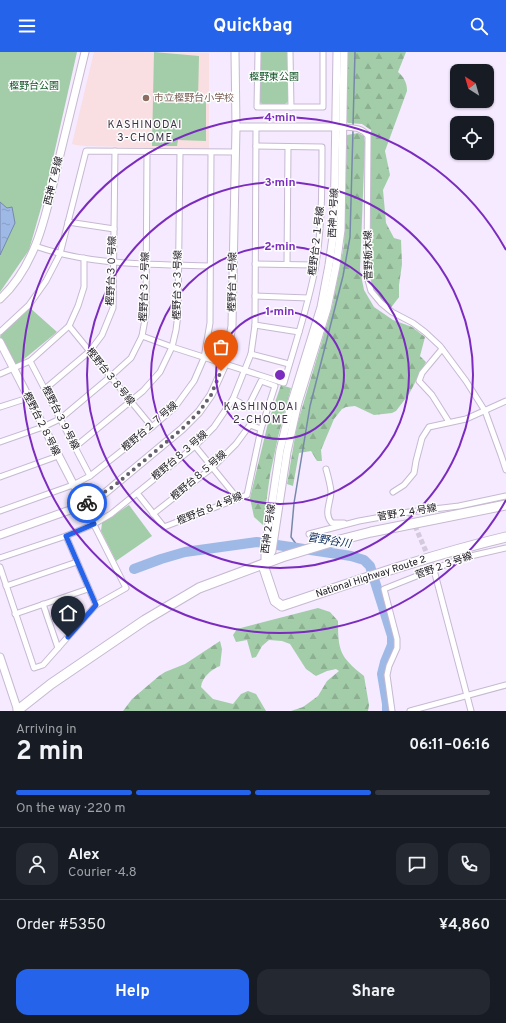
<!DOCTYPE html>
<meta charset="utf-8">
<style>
:root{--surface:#171b24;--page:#242831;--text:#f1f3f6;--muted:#9ea1a6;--line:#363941;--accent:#2563eb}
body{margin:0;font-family:Overpass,"Noto Sans JP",sans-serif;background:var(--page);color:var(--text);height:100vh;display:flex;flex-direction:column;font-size:15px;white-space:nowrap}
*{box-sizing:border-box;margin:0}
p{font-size:13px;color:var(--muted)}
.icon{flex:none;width:22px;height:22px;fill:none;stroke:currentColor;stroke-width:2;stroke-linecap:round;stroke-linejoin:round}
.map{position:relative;height:659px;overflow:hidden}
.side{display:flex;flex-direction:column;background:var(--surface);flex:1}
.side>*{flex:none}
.needle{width:26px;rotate:323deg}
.controls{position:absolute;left:450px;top:12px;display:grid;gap:8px}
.controls a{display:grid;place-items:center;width:44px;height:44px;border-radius:8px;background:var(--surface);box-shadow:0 1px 3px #0004;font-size:20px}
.pin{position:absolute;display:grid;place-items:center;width:34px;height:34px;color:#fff;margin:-41px -17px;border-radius:50% 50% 50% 0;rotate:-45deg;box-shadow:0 0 4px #0007}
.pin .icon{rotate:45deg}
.courier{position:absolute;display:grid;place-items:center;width:40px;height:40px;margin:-20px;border:3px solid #2563eb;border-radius:50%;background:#fff;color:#222;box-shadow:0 1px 5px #0007}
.summary em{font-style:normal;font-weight:700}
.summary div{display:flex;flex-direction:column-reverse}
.summary{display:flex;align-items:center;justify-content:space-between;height:68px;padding:0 16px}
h1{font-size:26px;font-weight:700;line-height:30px}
.bar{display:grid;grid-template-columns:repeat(4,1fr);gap:6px 4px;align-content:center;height:48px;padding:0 16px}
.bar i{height:5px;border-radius:3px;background:var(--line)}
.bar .selected{background:var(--accent)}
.bar p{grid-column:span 4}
.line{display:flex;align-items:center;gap:10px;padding:0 16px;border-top:1px solid var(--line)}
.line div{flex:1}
.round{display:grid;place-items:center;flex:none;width:42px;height:42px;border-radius:12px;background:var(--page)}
.action{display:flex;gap:8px;margin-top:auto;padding:8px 16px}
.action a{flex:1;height:46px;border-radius:12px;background:var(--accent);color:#fff;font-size:16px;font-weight:700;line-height:46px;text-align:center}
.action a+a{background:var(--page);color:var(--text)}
header{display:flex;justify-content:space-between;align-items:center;height:52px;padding:0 16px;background:var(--accent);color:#fff;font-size:18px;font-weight:700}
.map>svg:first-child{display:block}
</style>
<header><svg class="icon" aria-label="menu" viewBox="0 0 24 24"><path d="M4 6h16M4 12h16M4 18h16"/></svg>Quickbag<svg class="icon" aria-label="search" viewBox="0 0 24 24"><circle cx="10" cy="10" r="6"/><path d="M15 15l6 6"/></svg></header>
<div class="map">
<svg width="506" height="659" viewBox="0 0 506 659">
<defs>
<pattern id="forest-firs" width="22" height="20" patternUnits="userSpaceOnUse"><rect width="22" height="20" fill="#a2cda8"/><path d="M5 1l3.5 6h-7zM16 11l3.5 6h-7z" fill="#8baf90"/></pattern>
<pattern id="water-ripples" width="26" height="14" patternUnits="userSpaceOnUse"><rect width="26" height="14" fill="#9eb9e6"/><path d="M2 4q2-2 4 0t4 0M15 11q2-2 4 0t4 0" fill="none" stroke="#889ec5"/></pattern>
</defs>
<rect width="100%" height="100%" fill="#f5eaff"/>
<path fill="#f9dee2" d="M94 0 209 1V97L86 94 76 93 72 92Z"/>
<g fill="url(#forest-firs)">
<path d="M348 0H406L398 20C404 25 407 31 407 39L385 99 390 123 383 138 386 171 394 186 401 188 402 212 399 233V245L390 257C380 248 374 240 370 228L371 78 362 72 348 71 346 68Z"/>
<path d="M358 81 364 84 365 90 360 218 364 238 374 255 393 268 412 275 425 285 420 304 426 310 409 342 396 359 392 361 374 363 355 354 346 355 342 357 334 367 321 398 322 409H317L311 399 299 401 293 434 287 432 297 373 332 255 344 193 347 83Z"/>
<path d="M281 333 291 336 278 385 270 423 263 473 254 465 250 446 268 371Z"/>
<path d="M318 556 330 560 338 569C338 599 340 605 364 624L369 653 368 659H291L303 655 318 644 327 629 339 619 336 617 327 619 316 624 306 617 290 592 282 589 269 588 262 594 256 605 252 606 247 588 236 590 233 583 237 577Z"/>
<path d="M220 589 222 597 220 614C212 617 202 625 201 635L213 647 233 652 241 642 248 639 256 642 266 659H123L132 647 159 624 165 620 185 612Z"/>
</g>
<g fill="#a2cda8">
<path d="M0 0H77L45 142 29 198 0 240Z"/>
<path d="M154 0 199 4 198 48 206 49V89L178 88 177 94H152Z"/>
<path d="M260 0H288V50L285 52H262L259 49Z"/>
<path d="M29 255 57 280 18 312 15 313 0 285 2 281Z"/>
<path d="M129 453 152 484 116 509 101 479 102 471Z"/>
</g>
<path fill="url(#water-ripples)" stroke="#78a" d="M0 150 7 156 12 155 15 171 0 203Z"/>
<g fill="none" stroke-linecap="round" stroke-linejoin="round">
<g stroke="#78a" stroke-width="1.5">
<path d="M353 74 355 0"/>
<path d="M299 496 291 485 294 451 310 354 343 224 350 185 353 78"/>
</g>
<path stroke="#9eb9e6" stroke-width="10" d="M134 517 161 507 185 500 257 490 351 504 364 508 370 514 392 584V593L385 610 382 622 387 652V659"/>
<path stroke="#d4cadd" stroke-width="5" stroke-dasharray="5 2.5" stroke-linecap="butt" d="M409 460 434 518"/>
<g stroke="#c6b9d1" stroke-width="7">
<g id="street">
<path d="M258 0 257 55H323V0"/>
<path d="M290 0 291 55"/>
<path d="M343 75C353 76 362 75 368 84L367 214 368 228 371 239 381 251 392 260 413 271 425 280 440 294 466 329 485 359 501 403 506 418"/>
<path d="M68 170 114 177"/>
<path d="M35 194C92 214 151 212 210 214"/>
<path d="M255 212 315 213"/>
<path d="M287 212 288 96"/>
<path d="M255 244 308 246"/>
<path d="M255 273 299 280"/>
<path d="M69 274 152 375"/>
<path d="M0 280 29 253 46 229 60 202 86 99 235 100"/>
<path d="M142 284 172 295 284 331C295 292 309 252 316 212 322 173 322 135 322 95L256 94"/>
<path d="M442 297 422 321 419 329 432 343 449 370"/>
<path d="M251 302 289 312"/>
<path d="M30 309 90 424"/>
<path d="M0 322 30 309 69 274 78 254 84 235V206"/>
<path d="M45 337 90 299 102 283 113 256 115 99"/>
<path d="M0 355 28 346"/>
<path d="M0 390 43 375 60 367 110 325 131 306 142 284 146 262 147 100"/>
<path d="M195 394 238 447"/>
<path d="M75 395 143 339 160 320 172 295 176 278 178 262 180 100"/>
<path d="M326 417C328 424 330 432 331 439 331 450 323 462 332 471H344"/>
<path d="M0 425 58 404"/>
<path d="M393 440 404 433 414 421 416 409 422 386 429 375 466 367 506 349"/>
<path d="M137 441 164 475 247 443 261 377 275 334 261 329 248 355 233 347"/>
<path d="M0 459 73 433 90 424 152 375 175 355 194 329 204 306 210 271 211 101"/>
<path d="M153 462 213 415 236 392 250 373 261 377"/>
<path d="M309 482 359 469 409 460 459 454 506 444"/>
<path d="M66 484 96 553"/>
<path d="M0 506 66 484 94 472 111 462 195 394 214 375 233 347 251 302 255 273 256 75"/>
<path d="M0 515 34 616 43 613 96 553 126 536 84 453"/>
<path d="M434 518 471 659"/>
<path d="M6 534 77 510"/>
<path d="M43 552 58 596"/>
<path d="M15 562 88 537"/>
<path d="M392 659 387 623 389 614 397 596V587L384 537 462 506 506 496"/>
<path d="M410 659 506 633"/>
</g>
</g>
<g stroke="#c6b9d1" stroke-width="9">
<g id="secondary">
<path d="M236 75H341"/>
<path d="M0 247C39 211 47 156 59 107 68 71 76 36 85 0"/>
<path d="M0 290 84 453"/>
<path d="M0 483 84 453 105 441 182 377 199 360 211 343 225 312 232 274 236 75 235 0"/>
<path d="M265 510V498L280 398 292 349 321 255 329 213 334 178 337 0"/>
<path d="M265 512 272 499 287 400 298 351 327 257 336 214 341 178 344 0"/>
<path d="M0 605 18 659"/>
</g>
</g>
<g stroke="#c6b9d1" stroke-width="11">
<g id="highway">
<path d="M265 512 264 516 275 549 282 554C356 529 430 503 506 485"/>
<path d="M18 658 51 632 145 568 199 536 282 505 328 491 371 480 506 453"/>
</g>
</g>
<use href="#street" stroke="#fff" stroke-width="5"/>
<use href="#secondary" stroke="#fff" stroke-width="7"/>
<use href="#highway" stroke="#fff" stroke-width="9"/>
</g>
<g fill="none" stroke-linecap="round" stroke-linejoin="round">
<path stroke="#67606d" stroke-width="4" stroke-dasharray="0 7.2" d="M87 451 114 434 182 377 199 360 211 343 221 319"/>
<path stroke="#2563eb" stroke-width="5" d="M68 585 96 553 66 484 94 472 84 453 87 451"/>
</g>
<g fill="none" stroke="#7b2cbf" stroke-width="2">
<circle cx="280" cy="323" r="64"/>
<circle cx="280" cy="323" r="129"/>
<circle cx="280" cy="323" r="193"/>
<path d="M506 448A258 258 0 1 1 506 198"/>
</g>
<circle fill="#8d6e63" stroke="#fdfdfd" stroke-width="1.5" cx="146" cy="46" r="4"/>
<g text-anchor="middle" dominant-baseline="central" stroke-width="3" stroke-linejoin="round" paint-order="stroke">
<g font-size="10" fill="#115626" stroke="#fdfdfd">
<text x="274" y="25">樫野東公園</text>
<text x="34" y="34">樫野台公園</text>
</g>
<g font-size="10" fill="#785e54" stroke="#fdfdfd" text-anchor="start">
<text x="154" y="46">市立樫野台小学校</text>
</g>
<g font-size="10" fill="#1b161f" stroke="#fdfdfd">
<text transform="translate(54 129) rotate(-76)">西神７号線</text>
<text transform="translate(334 161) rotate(-87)">西神２号線</text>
<text transform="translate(317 189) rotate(-83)">樫野台２１号線</text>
<text transform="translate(369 203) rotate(-91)">菅野栃木線</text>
<text transform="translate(112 219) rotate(-88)">樫野台３０号線</text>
<text transform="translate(233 230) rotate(-89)">樫野台１号線</text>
<text transform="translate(178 233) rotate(-89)">樫野台３３号線</text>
<text transform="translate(145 235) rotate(-88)">樫野台３２号線</text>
<text transform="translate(110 325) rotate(51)">樫野台３８号線</text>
<text transform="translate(60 366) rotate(63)">樫野台３９号線</text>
<text transform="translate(41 372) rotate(63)">樫野台２８号線</text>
<text transform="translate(150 375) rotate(-41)">樫野台２７号線</text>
<text transform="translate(180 404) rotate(-41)">樫野台８３号線</text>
<text transform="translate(199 424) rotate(-41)">樫野台８５号線</text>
<text transform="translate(210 457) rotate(-22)">樫野台８４号線</text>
<text transform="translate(407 461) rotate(-9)">菅野２４号線</text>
<text transform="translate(269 477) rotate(-82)">西神２号線</text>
<text transform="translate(444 514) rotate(-20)">菅野２３号線</text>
<text transform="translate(371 525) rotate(-18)">National Highway Route 2</text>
</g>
<g font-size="11" letter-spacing="1" fill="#3e3347" stroke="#fdfdfd">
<text x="145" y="73">KASHINODAI<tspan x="145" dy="13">3-CHOME</tspan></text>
<text x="261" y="355">KASHINODAI<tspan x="261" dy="13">2-CHOME</tspan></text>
</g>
<g font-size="11" font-style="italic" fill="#06255a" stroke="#fdfdfd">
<text transform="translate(329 489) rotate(9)">菅野谷川</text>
</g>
</g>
<circle cx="280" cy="323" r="6" fill="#7b2cbf" stroke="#fdfdfd" stroke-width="2"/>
<g font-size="12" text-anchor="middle" font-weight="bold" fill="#7b2cbf" stroke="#fdfdfd" stroke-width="3" stroke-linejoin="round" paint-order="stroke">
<text x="280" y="69">4 min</text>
<text x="280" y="134">3 min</text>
<text x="280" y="198">2 min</text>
<text x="280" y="263">1 min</text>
</g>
</svg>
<div class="controls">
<a><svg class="needle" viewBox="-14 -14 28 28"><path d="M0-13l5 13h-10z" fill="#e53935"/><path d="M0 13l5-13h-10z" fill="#9ea1a6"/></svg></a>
<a><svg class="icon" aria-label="locate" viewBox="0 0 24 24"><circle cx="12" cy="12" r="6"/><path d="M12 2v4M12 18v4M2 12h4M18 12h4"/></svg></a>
</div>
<div class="pin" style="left:221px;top:319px;background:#ea580c"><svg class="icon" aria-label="bag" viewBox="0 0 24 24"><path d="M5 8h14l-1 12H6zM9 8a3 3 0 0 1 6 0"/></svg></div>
<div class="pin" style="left:68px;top:585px;background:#1f2937"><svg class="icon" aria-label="home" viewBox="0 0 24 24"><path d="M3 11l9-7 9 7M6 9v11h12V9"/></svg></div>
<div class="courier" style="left:87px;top:451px"><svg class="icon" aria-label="bike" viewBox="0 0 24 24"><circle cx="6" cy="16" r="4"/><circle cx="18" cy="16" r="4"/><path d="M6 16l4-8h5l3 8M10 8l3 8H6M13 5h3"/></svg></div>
</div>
<section class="side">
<div class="summary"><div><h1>2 min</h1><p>Arriving in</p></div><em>06:11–06:16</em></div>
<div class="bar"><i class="selected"></i><i class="selected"></i><i class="selected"></i><i></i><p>On the way · 220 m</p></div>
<div class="line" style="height:72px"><a class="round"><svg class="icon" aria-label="person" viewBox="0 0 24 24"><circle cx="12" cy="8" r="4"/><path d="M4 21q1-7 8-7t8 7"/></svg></a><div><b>Alex</b><p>Courier · 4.8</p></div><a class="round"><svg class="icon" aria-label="chat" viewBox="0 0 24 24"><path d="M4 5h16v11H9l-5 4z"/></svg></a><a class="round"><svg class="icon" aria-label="phone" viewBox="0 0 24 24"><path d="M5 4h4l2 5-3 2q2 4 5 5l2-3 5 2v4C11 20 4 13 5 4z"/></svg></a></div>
<div class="line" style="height:52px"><div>Order #5350</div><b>¥4,860</b></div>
<div class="action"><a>Help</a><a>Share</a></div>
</section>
